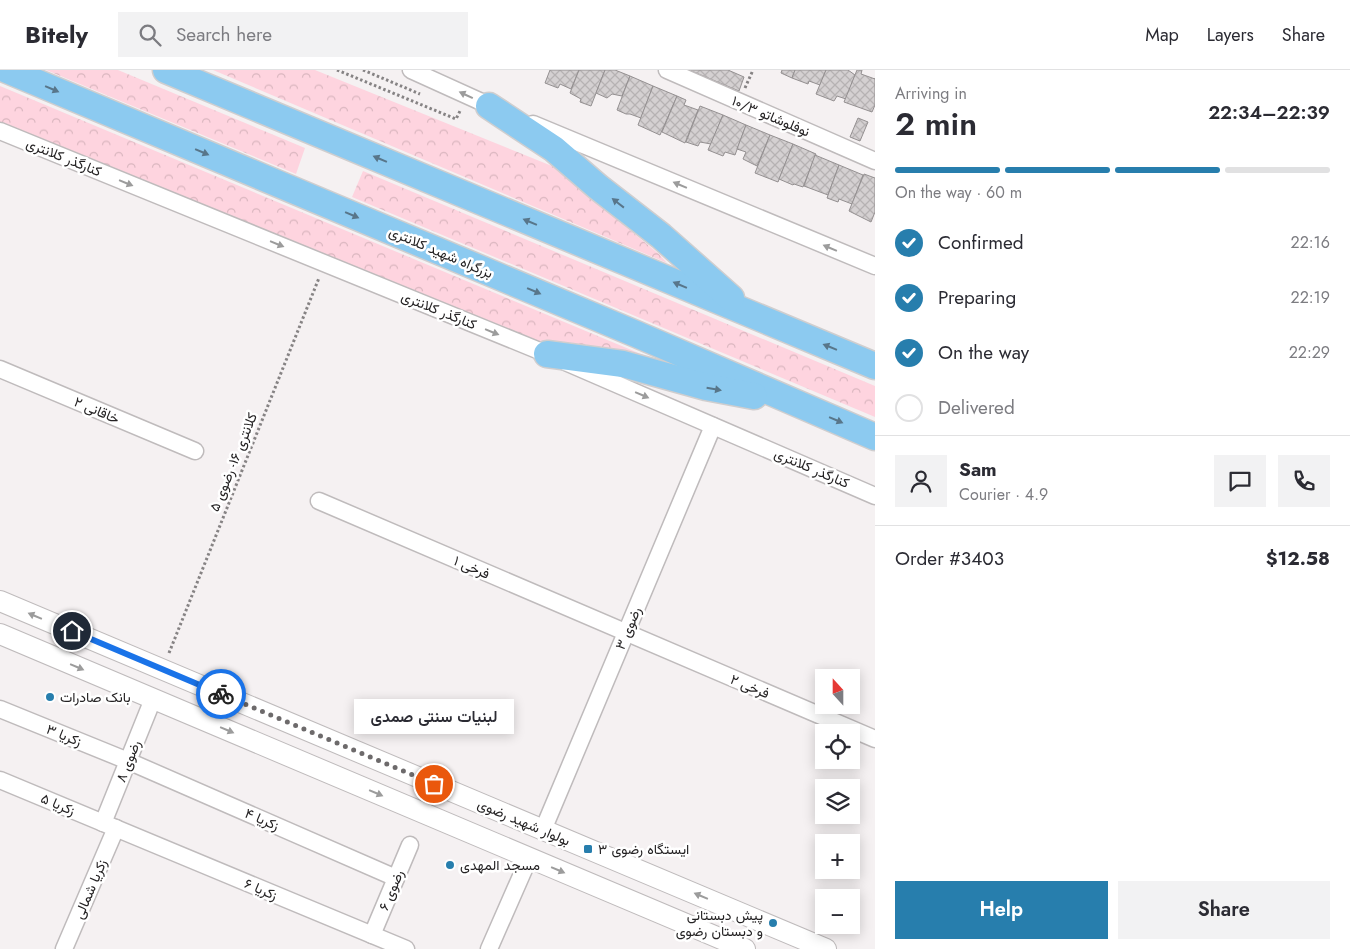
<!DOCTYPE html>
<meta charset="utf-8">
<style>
:root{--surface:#fff;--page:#f2f2f3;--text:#2b2b33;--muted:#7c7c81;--line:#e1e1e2;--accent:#277ead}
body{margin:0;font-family:Jost,Vazirmatn,sans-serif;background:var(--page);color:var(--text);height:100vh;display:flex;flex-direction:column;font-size:19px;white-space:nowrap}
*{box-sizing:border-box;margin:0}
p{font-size:16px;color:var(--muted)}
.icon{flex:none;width:28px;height:28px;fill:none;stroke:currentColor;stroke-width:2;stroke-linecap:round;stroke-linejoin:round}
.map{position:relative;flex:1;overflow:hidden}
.panel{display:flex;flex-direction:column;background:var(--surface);width:475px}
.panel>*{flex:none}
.needle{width:32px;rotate:339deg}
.buttons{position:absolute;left:815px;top:599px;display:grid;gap:10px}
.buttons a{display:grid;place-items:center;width:45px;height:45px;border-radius:0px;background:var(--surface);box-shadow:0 2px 12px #0003;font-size:25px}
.pin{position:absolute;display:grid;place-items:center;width:42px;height:42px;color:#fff;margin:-21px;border:2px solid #fff;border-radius:50%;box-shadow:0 1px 5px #0007}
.courier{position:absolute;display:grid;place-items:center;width:50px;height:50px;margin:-25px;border:4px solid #1a73e8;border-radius:50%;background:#fff;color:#222;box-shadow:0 1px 6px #0007}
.bubble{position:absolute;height:35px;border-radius:0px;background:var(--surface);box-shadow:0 2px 12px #0003;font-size:16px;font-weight:600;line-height:35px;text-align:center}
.headline em{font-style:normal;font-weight:600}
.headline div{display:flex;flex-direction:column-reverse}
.headline{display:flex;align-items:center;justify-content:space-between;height:85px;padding:0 20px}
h1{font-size:32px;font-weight:600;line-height:38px}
.bar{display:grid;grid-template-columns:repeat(4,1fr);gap:8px 5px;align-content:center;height:60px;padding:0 20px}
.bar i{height:6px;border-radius:4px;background:var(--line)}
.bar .selected{background:var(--accent)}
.bar p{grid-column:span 4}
.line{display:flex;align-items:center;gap:12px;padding:0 20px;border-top:1px solid var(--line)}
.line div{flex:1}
.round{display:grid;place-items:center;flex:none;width:52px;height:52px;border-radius:0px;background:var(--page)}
ol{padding:0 20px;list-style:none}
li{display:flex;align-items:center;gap:15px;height:55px}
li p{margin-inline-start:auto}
li .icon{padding:5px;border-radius:50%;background:var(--accent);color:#fff;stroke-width:4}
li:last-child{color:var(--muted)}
li i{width:28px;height:28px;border:2px solid var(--line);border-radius:50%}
.button{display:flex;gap:10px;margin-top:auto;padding:10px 20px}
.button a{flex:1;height:58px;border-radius:0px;background:var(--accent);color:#fff;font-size:20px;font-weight:600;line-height:58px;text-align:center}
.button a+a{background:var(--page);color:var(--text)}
header{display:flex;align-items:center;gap:30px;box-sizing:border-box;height:70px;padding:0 25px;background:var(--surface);border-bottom:1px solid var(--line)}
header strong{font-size:24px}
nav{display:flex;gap:28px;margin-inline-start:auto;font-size:18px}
.search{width:350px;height:45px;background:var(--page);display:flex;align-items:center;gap:12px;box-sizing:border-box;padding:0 18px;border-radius:0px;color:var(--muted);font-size:19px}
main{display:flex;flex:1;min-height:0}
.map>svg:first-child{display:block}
</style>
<header>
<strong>Bitely</strong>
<div class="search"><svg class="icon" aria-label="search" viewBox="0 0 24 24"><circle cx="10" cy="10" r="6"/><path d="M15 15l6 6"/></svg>Search here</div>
<nav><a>Map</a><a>Layers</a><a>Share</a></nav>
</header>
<main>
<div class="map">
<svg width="875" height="879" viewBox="0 0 875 879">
<defs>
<pattern id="forest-crowns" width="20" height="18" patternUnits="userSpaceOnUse" patternTransform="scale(1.25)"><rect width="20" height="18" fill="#fed4df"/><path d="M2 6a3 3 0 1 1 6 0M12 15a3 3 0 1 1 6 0" fill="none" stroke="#dab6bf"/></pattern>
<pattern id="building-cross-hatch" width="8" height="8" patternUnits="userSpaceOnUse" patternTransform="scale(1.25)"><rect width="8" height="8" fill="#d4d0d1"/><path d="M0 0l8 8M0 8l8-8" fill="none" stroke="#b6b2b3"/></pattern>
</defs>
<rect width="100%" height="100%" fill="#f5f1f2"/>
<g fill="url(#forest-crowns)">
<path d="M46 0H118L305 78 296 104Z"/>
<path d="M213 0H315L552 96 659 184 667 193Z"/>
<path d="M0 16 672 297 612 284 512 266 0 52Z"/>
<path d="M363 101 875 316V347L352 127Z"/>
</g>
<g fill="url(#building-cross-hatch)" stroke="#949091">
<path d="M550 0H579L571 19 560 14 558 18 545 13Z"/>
<path d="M579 0H605L591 36 580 32 581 29 570 23Z"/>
<path d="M605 0H615L630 6 622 26 612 24 607 28 596 23Z"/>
<path d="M689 0H728L744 7 739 21Z"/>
<path d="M782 0H795L792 8 781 3Z"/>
<path d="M795 0H826L820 15 809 11 808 14 792 8Z"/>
<path d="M826 0H848L855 5 846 29 837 26 834 31 816 24Z"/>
<path d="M857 0H862L861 4 875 9V8V35L872 42 844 32Z"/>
<path d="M630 6 653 16 641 48 630 44H626L617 40Z"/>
<path d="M653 16 677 26 660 65 638 55Z"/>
<path d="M677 26 686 30 684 35 698 40 685 73 662 62Z"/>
<path d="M700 36 723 45 711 74 700 72 698 76 686 72Z"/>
<path d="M723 45 746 55 735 85 725 82 723 86 708 80Z"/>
<path d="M858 48 868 52 860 71 850 67Z"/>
<path d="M746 55 770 65 757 96 743 89 746 82 737 79Z"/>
<path d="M770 65 793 74 778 112 755 103Z"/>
<path d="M793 74 816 84 803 117 794 114 793 115 779 109Z"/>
<path d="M815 85 839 95 828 125 804 116Z"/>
<path d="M839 95 863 105 852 134 839 129 838 132 827 128Z"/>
<path d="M864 104 875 108V142L871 152 849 141Z"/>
</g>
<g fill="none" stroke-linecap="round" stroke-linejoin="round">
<g stroke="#bfbbbc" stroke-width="19">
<g id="minor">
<path d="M411 0 497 39"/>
<path d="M667 0 875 91"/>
<path d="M533 54 875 196"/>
<path d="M0 61 547 284 875 426"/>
<path d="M0 299 195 381"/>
<path d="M319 431 875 669"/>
<path d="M0 639 128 691 396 808"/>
<path d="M0 710 406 879"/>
<path d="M103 753 153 629"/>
<path d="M543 760 713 356"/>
<path d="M372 865 410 775"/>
<path d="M64 879 116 758"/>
<path d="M489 879 529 788"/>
</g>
</g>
<g stroke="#bfbbbc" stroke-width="22">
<g id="tertiary">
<path d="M0 531 826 879"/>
<path d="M0 564 745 879"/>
</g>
</g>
<g stroke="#cfcecf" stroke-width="29">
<g id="trunk">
<path d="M7 0 636 264 875 367"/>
<path d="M166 0 875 296"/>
<path d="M489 36 554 79 598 117 661 166 731 228"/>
<path d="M547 284 623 294 706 317 754 326"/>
</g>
</g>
<g stroke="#868384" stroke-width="3" stroke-dasharray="2.5 2.5" stroke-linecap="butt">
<path d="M337 0 456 49 460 41"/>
<path d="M363 0 420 24"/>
<path d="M745 18 753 0"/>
<path d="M169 583 319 208"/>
</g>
<use href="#minor" stroke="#fff" stroke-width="16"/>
<use href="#tertiary" stroke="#fff" stroke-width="20"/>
<use href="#trunk" stroke="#8ccaf0" stroke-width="26"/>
</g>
<defs><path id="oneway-solid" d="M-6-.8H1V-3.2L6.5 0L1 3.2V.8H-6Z" transform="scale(1.25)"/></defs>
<g fill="#58768a">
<use href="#oneway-solid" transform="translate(52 19) rotate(23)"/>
<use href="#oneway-solid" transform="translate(202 82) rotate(23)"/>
<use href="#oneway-solid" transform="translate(380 89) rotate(-157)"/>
<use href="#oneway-solid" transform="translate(618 133) rotate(-142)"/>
<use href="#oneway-solid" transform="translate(352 145) rotate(23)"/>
<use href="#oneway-solid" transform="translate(530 152) rotate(-157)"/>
<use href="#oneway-solid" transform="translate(680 215) rotate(-157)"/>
<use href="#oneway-solid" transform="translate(534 221) rotate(23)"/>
<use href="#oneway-solid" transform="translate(830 277) rotate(-158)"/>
<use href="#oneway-solid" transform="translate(714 319) rotate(10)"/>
<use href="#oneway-solid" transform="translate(836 350) rotate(23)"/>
</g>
<g fill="#9c9c9c">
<use href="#oneway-solid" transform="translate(466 25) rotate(-155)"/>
<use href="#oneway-solid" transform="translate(126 113) rotate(22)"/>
<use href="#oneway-solid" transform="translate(680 115) rotate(-157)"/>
<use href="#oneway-solid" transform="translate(277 174) rotate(22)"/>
<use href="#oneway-solid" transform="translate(830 178) rotate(-157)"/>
<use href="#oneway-solid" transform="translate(492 262) rotate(22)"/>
<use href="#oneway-solid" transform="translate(642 325) rotate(23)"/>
<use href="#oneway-solid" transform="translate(35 546) rotate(-157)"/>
<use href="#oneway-solid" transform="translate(77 597) rotate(23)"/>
<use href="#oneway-solid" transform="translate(227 660) rotate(23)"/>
<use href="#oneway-solid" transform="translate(376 723) rotate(23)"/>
<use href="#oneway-solid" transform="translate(558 800) rotate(23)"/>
<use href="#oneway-solid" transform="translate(701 826) rotate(-157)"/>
</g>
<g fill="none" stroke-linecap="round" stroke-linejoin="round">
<path stroke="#6d6a6b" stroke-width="5" stroke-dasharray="0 9" d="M221 624 434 714"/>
<path stroke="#1a73e8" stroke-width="6" d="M72 561 221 624"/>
</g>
<g fill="#277ead" stroke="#fff" stroke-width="2">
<circle cx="50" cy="627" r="5"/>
<rect x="583" y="774" width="10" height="10" rx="2.5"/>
<circle cx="450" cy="795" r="5"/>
<circle cx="773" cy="853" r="5"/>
</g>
<g text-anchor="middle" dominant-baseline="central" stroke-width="5" stroke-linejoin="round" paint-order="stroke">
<g font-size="14" fill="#242223" stroke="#fff">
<text transform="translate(771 46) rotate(23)">نوفلوشاتو ۱۰/۳</text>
<text transform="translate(64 87) rotate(22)">کنارگذر کلانتری</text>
<text transform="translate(441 182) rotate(23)">بزرگراه شهید کلانتری</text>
<text transform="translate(439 240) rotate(22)">کنارگذر کلانتری</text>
<text transform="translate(97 340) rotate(23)">خاقانی ۲</text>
<text transform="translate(233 392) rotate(-68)">کلانتری ۱۶- رضوی ۵</text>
<text transform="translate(812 398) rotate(23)">کنارگذر کلانتری</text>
<text transform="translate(472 497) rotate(23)">فرخی ۱</text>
<text transform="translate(628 558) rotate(-67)">رضوی ۳</text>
<text transform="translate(750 616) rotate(23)">فرخی ۲</text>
<text transform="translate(64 665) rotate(22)">زکریا ۳</text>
<text transform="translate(128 691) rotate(-68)">رضوی ۸</text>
<text transform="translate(58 734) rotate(23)">زکریا ۵</text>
<text transform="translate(262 749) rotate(23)">زکریا ۴</text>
<text transform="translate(524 752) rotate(23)">بولوار شهید رضوی</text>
<text transform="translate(90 819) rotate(-67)">زکریا شمالی</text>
<text transform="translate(261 819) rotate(23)">زکریا ۶</text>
<text transform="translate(391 820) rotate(-67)">رضوی ۶</text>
</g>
<g font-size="14" fill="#242223" stroke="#fff" text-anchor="start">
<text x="60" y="627">بانک صادرات</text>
<text x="598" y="779">ایستگاه رضوی ۳</text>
<text x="460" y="795">مسجد المهدی</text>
<text x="763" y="845" text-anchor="end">پیش دبستانی<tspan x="763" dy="16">و دبستان رضوی</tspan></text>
</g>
</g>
</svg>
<div class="buttons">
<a><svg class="needle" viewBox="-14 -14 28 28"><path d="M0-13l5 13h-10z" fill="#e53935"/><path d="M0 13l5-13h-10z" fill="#7c7c81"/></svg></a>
<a><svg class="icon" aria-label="locate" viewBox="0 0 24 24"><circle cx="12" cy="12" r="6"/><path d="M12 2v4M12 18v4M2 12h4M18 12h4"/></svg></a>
<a><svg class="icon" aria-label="layers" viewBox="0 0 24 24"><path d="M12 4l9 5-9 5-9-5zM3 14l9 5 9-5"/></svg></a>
<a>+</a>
<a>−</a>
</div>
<div class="pin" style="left:434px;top:714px;background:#ea580c"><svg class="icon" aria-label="bag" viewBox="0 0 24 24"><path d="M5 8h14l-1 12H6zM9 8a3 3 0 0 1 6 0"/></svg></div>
<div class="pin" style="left:72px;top:561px;background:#1f2937"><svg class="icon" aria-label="home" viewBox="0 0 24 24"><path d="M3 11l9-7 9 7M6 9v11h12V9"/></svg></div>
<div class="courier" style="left:221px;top:624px"><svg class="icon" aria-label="bike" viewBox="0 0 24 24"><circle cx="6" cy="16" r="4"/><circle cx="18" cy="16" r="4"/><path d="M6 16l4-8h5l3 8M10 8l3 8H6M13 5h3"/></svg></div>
<div class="bubble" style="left:354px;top:629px;width:160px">لبنیات سنتی صمدی</div>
</div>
<section class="panel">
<div class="headline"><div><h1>2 min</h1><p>Arriving in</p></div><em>22:34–22:39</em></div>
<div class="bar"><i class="selected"></i><i class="selected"></i><i class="selected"></i><i></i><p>On the way · 60 m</p></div>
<ol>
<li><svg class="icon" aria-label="check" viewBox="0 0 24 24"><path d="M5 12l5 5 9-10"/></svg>Confirmed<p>22:16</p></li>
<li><svg class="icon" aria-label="check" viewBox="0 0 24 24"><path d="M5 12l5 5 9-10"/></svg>Preparing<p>22:19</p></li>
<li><svg class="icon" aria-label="check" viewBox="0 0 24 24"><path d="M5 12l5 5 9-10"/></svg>On the way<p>22:29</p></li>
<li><i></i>Delivered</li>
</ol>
<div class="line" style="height:90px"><a class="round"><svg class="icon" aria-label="person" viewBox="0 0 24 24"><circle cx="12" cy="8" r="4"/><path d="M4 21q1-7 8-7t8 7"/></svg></a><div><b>Sam</b><p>Courier · 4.9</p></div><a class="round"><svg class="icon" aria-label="chat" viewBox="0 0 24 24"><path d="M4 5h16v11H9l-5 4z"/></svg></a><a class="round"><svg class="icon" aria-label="phone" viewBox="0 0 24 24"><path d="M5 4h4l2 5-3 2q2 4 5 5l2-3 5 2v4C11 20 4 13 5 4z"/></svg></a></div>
<div class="line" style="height:65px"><div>Order #3403</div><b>$12.58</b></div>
<div class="button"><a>Help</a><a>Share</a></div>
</section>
</main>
